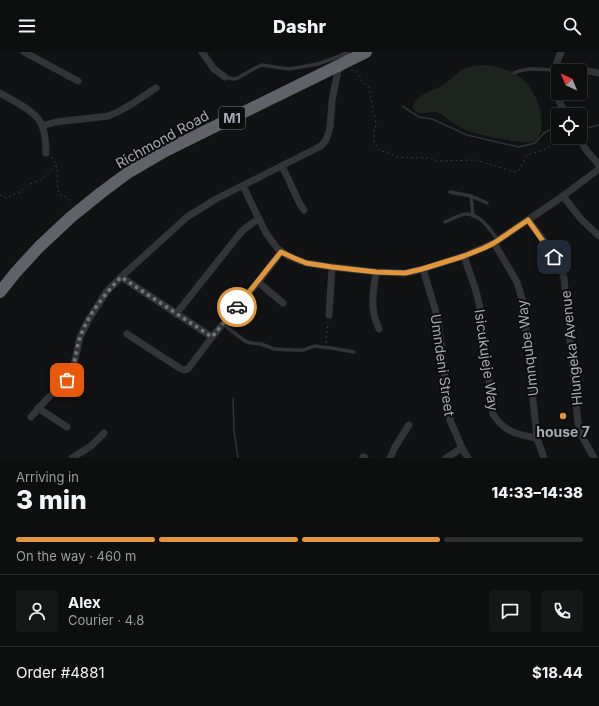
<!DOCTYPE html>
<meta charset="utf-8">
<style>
:root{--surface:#0d0e0e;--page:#161717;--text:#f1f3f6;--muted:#9a9c9e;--line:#2d2e2e;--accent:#e1963b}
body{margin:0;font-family:Inter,sans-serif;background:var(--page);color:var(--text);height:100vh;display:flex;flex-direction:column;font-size:15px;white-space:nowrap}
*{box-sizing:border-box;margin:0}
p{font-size:13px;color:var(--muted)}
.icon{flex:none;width:22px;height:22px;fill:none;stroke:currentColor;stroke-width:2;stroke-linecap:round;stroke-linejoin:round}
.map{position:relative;height:406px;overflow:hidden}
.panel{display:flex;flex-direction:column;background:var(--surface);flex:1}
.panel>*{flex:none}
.needle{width:26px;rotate:316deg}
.buttons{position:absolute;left:551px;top:12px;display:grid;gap:8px}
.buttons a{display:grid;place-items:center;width:36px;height:36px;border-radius:4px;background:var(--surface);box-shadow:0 2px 10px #0003,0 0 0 1px var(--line);font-size:20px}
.pin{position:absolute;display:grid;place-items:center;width:34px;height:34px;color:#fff;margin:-17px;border-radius:8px;box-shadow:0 2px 6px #0006}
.courier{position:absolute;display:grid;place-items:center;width:40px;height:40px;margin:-20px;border:3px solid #e1963b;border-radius:50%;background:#fff;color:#222;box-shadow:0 1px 5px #0007}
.summary em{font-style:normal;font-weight:800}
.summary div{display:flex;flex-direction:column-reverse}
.summary{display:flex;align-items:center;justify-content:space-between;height:68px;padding:0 16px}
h1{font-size:26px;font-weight:800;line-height:30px}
.bar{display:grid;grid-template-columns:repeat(4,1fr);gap:6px 4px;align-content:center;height:48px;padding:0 16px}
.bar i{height:5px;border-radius:3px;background:var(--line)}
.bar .on{background:var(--accent)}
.bar p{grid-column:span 4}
.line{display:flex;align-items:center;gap:10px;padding:0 16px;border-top:1px solid var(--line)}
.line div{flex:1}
.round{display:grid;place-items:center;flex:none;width:42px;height:42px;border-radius:4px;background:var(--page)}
header{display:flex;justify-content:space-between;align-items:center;height:52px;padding:0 16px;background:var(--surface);font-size:18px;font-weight:800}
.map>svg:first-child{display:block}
</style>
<header><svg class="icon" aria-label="menu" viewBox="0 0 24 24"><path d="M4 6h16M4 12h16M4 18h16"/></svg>Dashr<svg class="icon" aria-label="search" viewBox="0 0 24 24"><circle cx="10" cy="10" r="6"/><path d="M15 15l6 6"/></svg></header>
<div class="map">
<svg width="599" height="406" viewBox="0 0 599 406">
<rect width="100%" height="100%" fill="#111213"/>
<path fill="#1e251e" d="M484 13C497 14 511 18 521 26 535 37 544 61 541 78 540 82 539 87 535 89 526 93 477 83 466 78 457 74 449 68 441 62 432 56 419 67 413 56 413 42 438 38 446 31 453 26 458 19 466 16 472 14 478 13 484 13Z"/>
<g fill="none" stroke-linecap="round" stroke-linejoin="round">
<g stroke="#2c353a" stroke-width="1.5">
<path d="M402 54 419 65 432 67 467 83 519 95 535 91 544 81 556 74"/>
<path d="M584 77 599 73"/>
<path d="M233 346 234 379 238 406"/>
</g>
<g stroke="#393b3e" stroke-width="1" stroke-dasharray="2 3" stroke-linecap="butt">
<path d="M351 18 356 19 361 28 369 35 373 59 375 65 376 73 374 80V89L379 98 389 101 396 105 429 106 436 109 476 108 515 120 519 118 527 103 546 97 565 85"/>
<path d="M51 105 56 112 58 122 57 133 59 142C66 146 68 143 71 152"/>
<path d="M0 143 6 146 20 140 28 133 42 127 56 112"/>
<path d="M326 291 328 270"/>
</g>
<g stroke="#333437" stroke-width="3.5">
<path d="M514 21C527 15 541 17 554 18"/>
<path d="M225 25 234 27 238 26 255 16 262 13 289 17 318 12 345 2"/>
<path d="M450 140 471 144 487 151"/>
<path d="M471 144 473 164"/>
<path d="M445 170C451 168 460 162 466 162 480 161 491 179 498 188"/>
<path d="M223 271 228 276 245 289 251 291 261 292 274 297 294 298H304L314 294 331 296 354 300"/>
</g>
<g stroke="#333437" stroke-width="7">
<path d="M24 0 78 29"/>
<path d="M202 0 214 17 225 25"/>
<path d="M561 0C550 24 554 41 566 63"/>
<path d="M588 19 599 21"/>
<path d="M0 41C13 49 35 58 42 73 45 82 46 92 46 101"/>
<path d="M42 74 56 70 108 64C126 58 140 46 156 36"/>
<path d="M578 85 587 99 599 113"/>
<path d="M282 114 300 152 304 158"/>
<path d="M243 134 255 159 266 181 277 196 288 204 306 211 332 215 376 220 405 221 423 217 464 204 494 191 563 144 599 117"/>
<path d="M563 144 581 167 599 184"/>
<path d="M528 168C542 186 558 205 564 226L578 371 583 386 594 406"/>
<path d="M494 191 517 230 523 250 537 386 544 406"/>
<path d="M464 204 476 239 480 256 493 362C504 380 518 383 537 386"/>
<path d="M423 217 438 267 450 368 462 396 468 406"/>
<path d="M376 220C374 234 371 249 374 262 375 268 377 272 379 277"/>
<path d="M121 225 212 285"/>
<path d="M258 230 283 251"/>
<path d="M176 262 242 179 251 172 259 167"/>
<path d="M329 263 332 215"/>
<path d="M127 282 181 317 184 318 188 317 212 285 258 230 281 200"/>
<path d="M38 356 67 375"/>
<path d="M31 365 45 349 67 328 71 321 74 312 80 285 89 267 107 239 121 225 187 165 216 147 317 96 321 94 326 88 330 76 332 49 335 33 338 19 346 10V0"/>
<path d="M363 405 365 406"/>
<path d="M72 406 91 394 104 381"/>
<path d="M390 406 395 395 409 373"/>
<path d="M446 406 462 396"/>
</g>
<path stroke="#5f6268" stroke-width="12" d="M0 240 16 220 39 195 71 165 102 140 129 120 165 99 366 0"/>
</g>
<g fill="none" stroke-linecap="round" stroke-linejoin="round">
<path stroke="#71757a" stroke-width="4" stroke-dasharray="0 7.2" d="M67 328C76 314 75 298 81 283 89 261 105 242 121 225L212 285 237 255"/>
<path stroke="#e1963b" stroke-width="5" d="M237 255 281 200 294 206 306 211 332 215 376 220 405 221 422 217 464 204 484 196 494 191 528 168 554 205"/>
</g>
<circle fill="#e1963b" stroke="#0c0d0e" stroke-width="1.5" cx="563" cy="364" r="4"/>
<g text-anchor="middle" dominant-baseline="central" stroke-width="4" stroke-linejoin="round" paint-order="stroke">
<rect fill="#0c0d0e" stroke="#767b81" stroke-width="1" x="219" y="55" width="26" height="22" rx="3"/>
<g font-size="13" font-weight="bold" fill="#a4aab2">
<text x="232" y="66">M1</text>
</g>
<g font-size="14" fill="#a4aab2" stroke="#0c0d0e">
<text transform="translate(162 87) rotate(-29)">Richmond Road</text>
<text transform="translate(527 296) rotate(-97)">Umnqube Way</text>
<text transform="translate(571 296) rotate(-96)">Hlungeka Avenue</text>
<text transform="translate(487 308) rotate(82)">Isicukujeje Way</text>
<text transform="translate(443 313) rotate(82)">Umndeni Street</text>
</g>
<g font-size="14" font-weight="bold" fill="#a4aab2" stroke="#0c0d0e">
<text x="563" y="379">house 7</text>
</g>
</g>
</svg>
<div class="buttons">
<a><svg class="needle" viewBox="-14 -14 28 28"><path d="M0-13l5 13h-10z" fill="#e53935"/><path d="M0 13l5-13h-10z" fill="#9a9c9e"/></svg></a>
<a><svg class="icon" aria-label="locate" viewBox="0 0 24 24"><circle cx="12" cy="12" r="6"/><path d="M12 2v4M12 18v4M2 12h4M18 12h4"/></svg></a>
</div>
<div class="pin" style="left:67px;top:328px;background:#ea580c"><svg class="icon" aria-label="bag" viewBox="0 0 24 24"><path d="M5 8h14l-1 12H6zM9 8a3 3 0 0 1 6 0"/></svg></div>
<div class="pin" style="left:554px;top:205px;background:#1f2937"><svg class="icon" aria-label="home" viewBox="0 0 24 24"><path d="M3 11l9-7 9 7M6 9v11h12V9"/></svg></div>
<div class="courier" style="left:237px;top:255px"><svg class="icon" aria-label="car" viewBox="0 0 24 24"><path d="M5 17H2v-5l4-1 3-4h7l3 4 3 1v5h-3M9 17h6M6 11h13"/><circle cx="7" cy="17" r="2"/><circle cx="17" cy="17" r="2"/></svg></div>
</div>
<section class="panel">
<div class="summary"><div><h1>3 min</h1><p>Arriving in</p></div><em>14:33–14:38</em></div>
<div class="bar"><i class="on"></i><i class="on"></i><i class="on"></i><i></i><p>On the way · 460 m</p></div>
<div class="line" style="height:72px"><a class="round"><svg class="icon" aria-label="person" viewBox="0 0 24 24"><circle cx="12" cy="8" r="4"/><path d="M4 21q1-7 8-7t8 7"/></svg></a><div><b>Alex</b><p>Courier · 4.8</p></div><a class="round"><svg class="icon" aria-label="chat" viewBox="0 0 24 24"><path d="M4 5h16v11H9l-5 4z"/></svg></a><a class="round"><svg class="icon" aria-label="phone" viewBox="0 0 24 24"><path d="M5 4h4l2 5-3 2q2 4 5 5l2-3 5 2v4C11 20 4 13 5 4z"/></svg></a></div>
<div class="line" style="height:52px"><div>Order #4881</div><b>$18.44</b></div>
</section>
